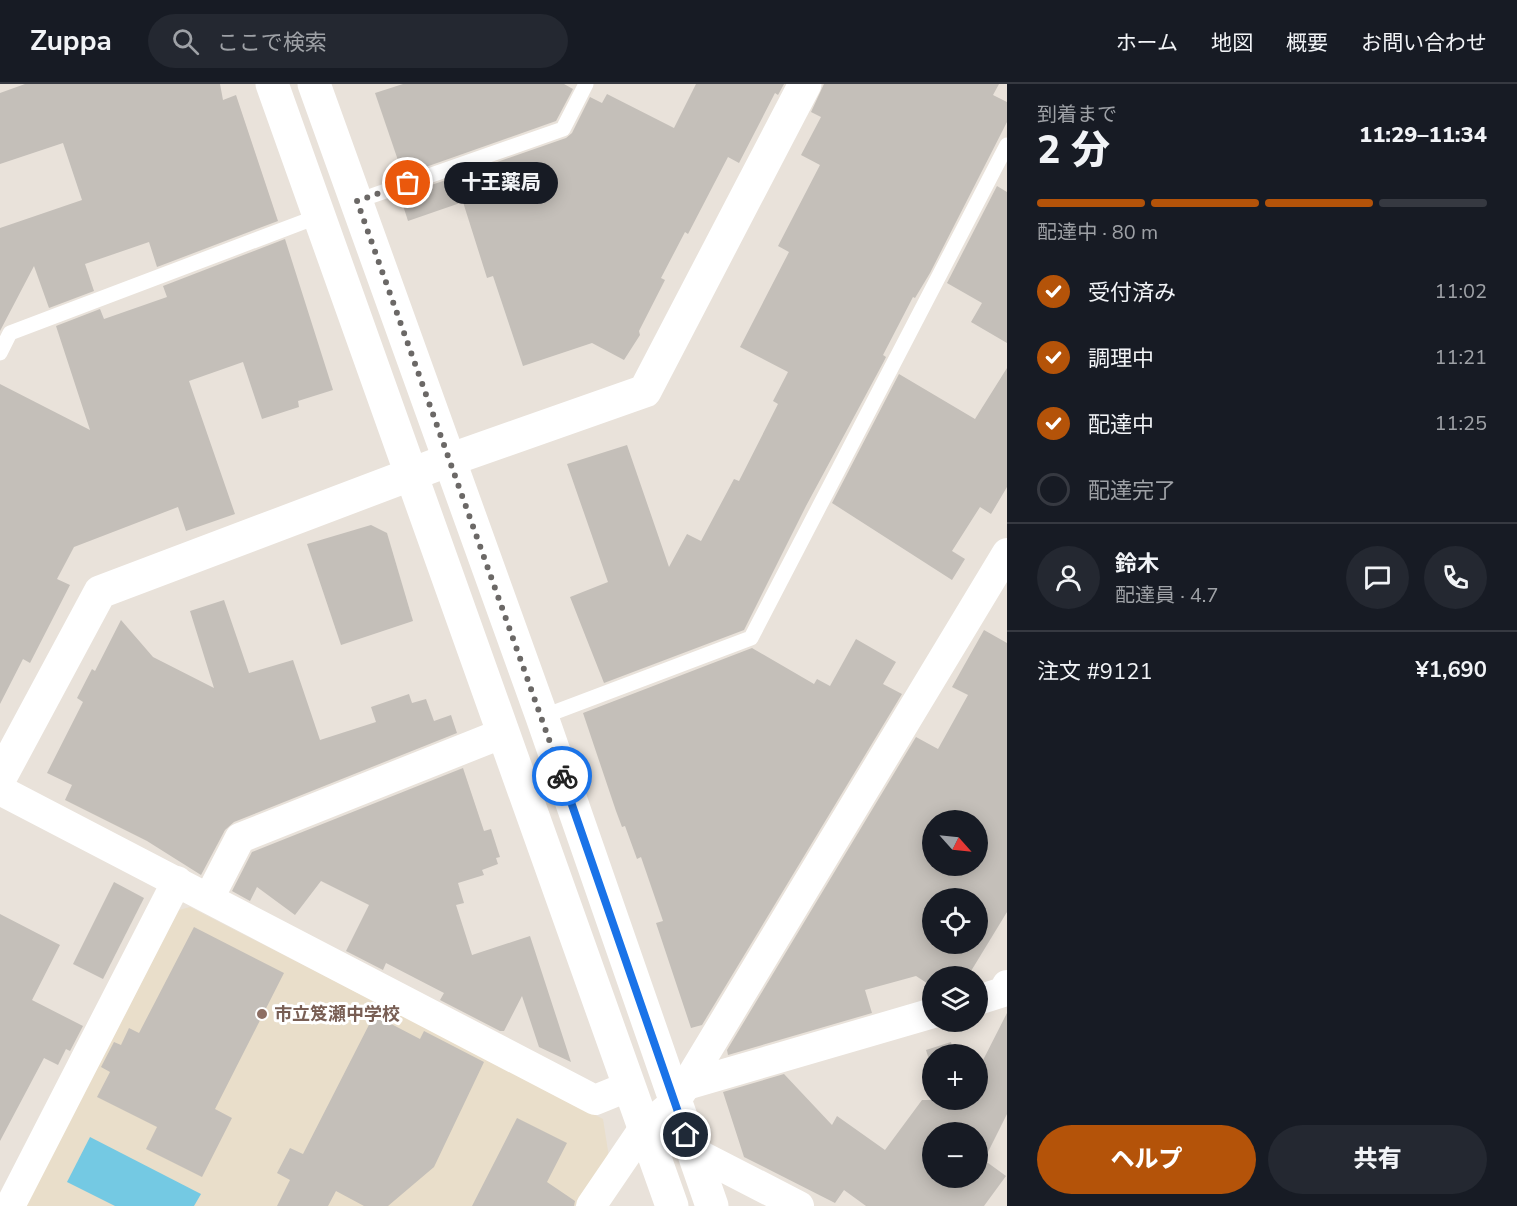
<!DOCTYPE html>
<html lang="ja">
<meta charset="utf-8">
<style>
:root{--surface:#171b24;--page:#242831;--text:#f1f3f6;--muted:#9ea1a6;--line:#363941;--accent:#b45309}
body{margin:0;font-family:"Nunito Sans","Noto Sans JP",sans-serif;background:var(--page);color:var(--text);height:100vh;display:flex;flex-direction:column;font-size:22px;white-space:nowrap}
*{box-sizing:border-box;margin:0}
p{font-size:20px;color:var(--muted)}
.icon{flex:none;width:33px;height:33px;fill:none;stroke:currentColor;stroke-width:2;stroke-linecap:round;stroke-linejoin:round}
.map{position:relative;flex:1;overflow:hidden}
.side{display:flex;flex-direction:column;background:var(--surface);width:510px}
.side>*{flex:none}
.needle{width:39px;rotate:117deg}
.controls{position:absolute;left:922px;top:726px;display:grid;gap:12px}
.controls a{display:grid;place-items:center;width:66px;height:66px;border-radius:50%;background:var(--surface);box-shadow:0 3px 15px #0003;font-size:30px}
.pin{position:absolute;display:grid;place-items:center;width:51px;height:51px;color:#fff;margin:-26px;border:3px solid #fff;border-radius:50%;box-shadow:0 2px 6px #0007}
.courier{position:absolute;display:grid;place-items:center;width:60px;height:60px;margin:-30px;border:4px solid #1a73e8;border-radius:50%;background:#fff;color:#222;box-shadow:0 2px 8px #0007}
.bubble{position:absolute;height:42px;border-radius:21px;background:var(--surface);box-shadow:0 3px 15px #0003;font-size:20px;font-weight:800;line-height:42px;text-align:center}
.summary em{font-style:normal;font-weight:800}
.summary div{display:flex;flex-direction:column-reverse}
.summary{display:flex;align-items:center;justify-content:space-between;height:102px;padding:0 30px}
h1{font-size:39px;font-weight:800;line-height:45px}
.bar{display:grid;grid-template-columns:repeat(4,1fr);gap:9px 6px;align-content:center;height:72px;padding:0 30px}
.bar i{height:8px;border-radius:4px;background:var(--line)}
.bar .active{background:var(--accent)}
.bar p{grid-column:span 4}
.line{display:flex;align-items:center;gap:15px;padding:0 30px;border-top:2px solid var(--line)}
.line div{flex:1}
.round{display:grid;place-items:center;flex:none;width:63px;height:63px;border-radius:32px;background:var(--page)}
ol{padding:0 30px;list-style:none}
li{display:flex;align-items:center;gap:18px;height:66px}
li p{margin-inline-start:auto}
li .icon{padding:6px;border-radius:50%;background:var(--accent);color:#fff;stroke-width:4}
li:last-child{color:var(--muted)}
li i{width:33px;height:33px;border:3px solid var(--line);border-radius:50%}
.primary-button{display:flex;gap:12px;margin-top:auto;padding:12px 30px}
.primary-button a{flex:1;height:69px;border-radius:36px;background:var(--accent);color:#fff;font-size:24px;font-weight:800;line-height:69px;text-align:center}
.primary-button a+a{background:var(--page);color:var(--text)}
header{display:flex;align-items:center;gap:36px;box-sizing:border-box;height:84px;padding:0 30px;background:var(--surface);border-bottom:2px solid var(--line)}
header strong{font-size:28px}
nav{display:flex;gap:33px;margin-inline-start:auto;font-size:21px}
.search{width:420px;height:54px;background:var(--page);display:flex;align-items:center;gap:15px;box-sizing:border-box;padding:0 21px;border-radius:33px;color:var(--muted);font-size:22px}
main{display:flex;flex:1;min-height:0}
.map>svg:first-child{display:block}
</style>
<header>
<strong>Zuppa</strong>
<div class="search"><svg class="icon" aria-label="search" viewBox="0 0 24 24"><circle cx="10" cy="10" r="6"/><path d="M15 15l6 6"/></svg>ここで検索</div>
<nav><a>ホーム</a><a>地図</a><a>概要</a><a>お問い合わせ</a></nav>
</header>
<main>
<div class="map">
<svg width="1007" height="1122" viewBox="0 0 1007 1122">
<rect width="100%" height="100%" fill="#e9e2da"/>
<path fill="#e9deca" d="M190 823 603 1035 609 1073 575 1122H26L179 826Z"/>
<path fill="#74c9e3" d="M90 1053 201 1110 194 1122H115L67 1098Z"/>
<g fill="#c4bfb9" fill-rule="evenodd">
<path d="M25 0H220L223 16 236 11 278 137 157 183 149 158 85 180 94 207 49 224 34 182 0 247V144L82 116 63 59 0 80V9Z"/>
<path d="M403 0H564L573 5 556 37 403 91 375 9Z"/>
<path d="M696 0H784L778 11 775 9 739 79 728 73 688 150 685 148 661 194 665 196 639 247 640 251 624 276 592 259 523 282 493 192 487 194 463 118 408 137 400 112 566 54 572 49 590 13 602 19 607 10 674 44Z"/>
<path d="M824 0H999L993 11 1007 18V38L930 189 915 214 913 213 883 271 886 273 883 279 806 422 744 546 604 599 570 513 608 498 567 380 627 361 669 483 687 450 701 457 734 395 739 397 778 320 773 317 788 288 740 263 789 168 778 162 820 81 801 71 821 33 811 28Z"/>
<path d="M997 102 1007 108V259L971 238 982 219 947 199Z"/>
<path d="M285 155 333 306 298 317 299 323 262 335 243 278 189 297 235 430 186 447 178 423 74 463 57 495 70 501 30 579 23 575 0 620V300L90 346 56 242 100 225 104 235 167 213 163 202Z"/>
<path d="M1007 284V403L991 430 980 423 952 467 965 475 952 496 832 419 899 290 975 335Z"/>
<path d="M371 441 387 449 413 537 341 561 307 460Z"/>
<path d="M224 516 249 589 293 576 320 656 376 638 371 623 409 610 412 619 426 615 434 637 451 631 457 649 234 738 225 746 201 791 147 757 65 716 72 701 47 689 83 618 77 614 92 585 95 587 121 536 153 573 214 604 190 527Z"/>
<path d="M984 546 1007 559V828L968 892H933V903L916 892 865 906 872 929 728 971 727 966 916 653 938 665 968 611 952 603ZM933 736H978V782H933ZM933 814H978V860H933Z"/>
<path d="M856 555 896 578 883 600 902 610 702 941 691 944 656 839 663 837 641 773 637 775 625 742 622 743 616 727 583 629 752 564 814 600 817 595 830 602Z"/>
<path d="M463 684 484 747 491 745 500 773 496 774 498 780 482 786 484 791 458 799 464 819 456 821 472 871 530 852 571 978 539 963 522 912 504 947H500L440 916 444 909 386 879 383 886 346 867 369 821 321 797 295 831 257 803 250 817 232 807 252 768Z"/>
<path d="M114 798 144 814 103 895 73 880Z"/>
<path d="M0 830 60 861 32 916 83 942 70 967 66 965 58 981 44 974 0 1057Z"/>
<path d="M194 843 284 889 215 1025 232 1034 202 1093 146 1065 157 1043 97 1013 110 988 101 983 114 958 121 961 129 944 139 949Z"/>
<path d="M1007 929V1030L984 1076 1006 1092 984 1122H866L844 1106 835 1119 744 1073 723 1008 784 990 832 1041 837 1032 885 1066 922 1016H978V986ZM933 1048H978V1094H933Z"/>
<path d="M374 931 420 955 424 947 484 978 434 1083 388 1122H364L336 1107 328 1122H277L290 1096 277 1089 290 1064 303 1070Z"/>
<path d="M951 958 954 970H933V989L926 966Z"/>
<path d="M517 1034 567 1059 547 1098 575 1117 574 1122H472Z"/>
</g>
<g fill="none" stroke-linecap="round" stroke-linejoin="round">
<g stroke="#fff" stroke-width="15">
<path d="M357 117 563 45 586 0"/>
<path d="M0 269 10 249 319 132"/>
<path d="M542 633 751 554 1007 61"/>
</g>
<g stroke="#fff" stroke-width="30">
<path d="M0 706 595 1016 627 1003"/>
<path d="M209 814 240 754 501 650"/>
<path d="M978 916 1003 908 1007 901"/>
<path d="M686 1001 933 929"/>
<path d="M692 1067 799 1122"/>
<path d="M10 1122 177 797"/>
<path d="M591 1122 644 1044 674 1019 686 1001 1007 469"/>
</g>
<g stroke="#fff" stroke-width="33">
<path d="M272 0 672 1122"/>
<path d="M314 0 542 633 712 1122"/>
<path d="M0 694 100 508 449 376 645 307 805 0"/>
</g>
</g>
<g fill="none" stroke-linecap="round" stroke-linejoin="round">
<path stroke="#6b6866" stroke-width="6" stroke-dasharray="0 10.8" d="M408 99 357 117 562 692"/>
<path stroke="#1a73e8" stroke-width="8" d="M562 692 686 1051"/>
</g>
<circle fill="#8d6e63" stroke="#fff" stroke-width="2" cx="262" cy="930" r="6"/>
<g text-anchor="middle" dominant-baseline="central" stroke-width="6" stroke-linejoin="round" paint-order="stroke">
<g font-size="18" font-weight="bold" fill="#785e54" stroke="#fff" text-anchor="start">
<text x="274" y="930">市立笈瀬中学校</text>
</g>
</g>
</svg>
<div class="controls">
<a><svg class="needle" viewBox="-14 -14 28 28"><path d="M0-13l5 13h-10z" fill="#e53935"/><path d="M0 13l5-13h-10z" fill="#9ea1a6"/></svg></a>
<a><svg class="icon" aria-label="locate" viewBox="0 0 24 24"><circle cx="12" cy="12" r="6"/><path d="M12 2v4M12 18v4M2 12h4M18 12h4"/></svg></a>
<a><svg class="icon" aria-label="layers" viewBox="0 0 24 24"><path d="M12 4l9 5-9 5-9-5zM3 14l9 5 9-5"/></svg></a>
<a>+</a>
<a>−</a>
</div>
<div class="pin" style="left:408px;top:99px;background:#ea580c"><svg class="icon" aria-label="bag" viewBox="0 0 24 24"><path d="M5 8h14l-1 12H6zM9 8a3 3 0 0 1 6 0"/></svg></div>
<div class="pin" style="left:686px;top:1051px;background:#1f2937"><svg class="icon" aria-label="home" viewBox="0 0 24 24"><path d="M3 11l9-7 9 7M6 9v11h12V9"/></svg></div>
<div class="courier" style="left:562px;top:692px"><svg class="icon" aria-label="bike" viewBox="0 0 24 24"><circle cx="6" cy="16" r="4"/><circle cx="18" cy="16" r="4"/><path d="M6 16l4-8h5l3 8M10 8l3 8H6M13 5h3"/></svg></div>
<div class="bubble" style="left:444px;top:78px;width:114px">十王薬局</div>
</div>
<section class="side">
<div class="summary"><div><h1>2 分</h1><p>到着まで</p></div><em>11:29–11:34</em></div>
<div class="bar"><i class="active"></i><i class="active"></i><i class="active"></i><i></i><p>配達中 · 80 m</p></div>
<ol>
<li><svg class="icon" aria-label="check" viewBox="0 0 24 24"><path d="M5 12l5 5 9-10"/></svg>受付済み<p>11:02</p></li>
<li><svg class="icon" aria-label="check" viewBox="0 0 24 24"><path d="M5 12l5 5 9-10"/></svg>調理中<p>11:21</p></li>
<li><svg class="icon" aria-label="check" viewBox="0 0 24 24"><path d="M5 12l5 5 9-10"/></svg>配達中<p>11:25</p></li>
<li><i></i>配達完了</li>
</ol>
<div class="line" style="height:108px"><a class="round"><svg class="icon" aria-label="person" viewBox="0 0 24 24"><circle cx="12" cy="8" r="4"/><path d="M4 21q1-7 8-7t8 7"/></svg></a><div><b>鈴木</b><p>配達員 · 4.7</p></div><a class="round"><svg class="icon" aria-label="chat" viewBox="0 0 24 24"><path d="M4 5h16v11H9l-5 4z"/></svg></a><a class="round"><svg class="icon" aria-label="phone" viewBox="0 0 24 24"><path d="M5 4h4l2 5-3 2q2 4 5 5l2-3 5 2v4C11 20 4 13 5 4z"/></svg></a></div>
<div class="line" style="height:78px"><div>注文 #9121</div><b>¥1,690</b></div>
<div class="primary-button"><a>ヘルプ</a><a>共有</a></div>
</section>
</main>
